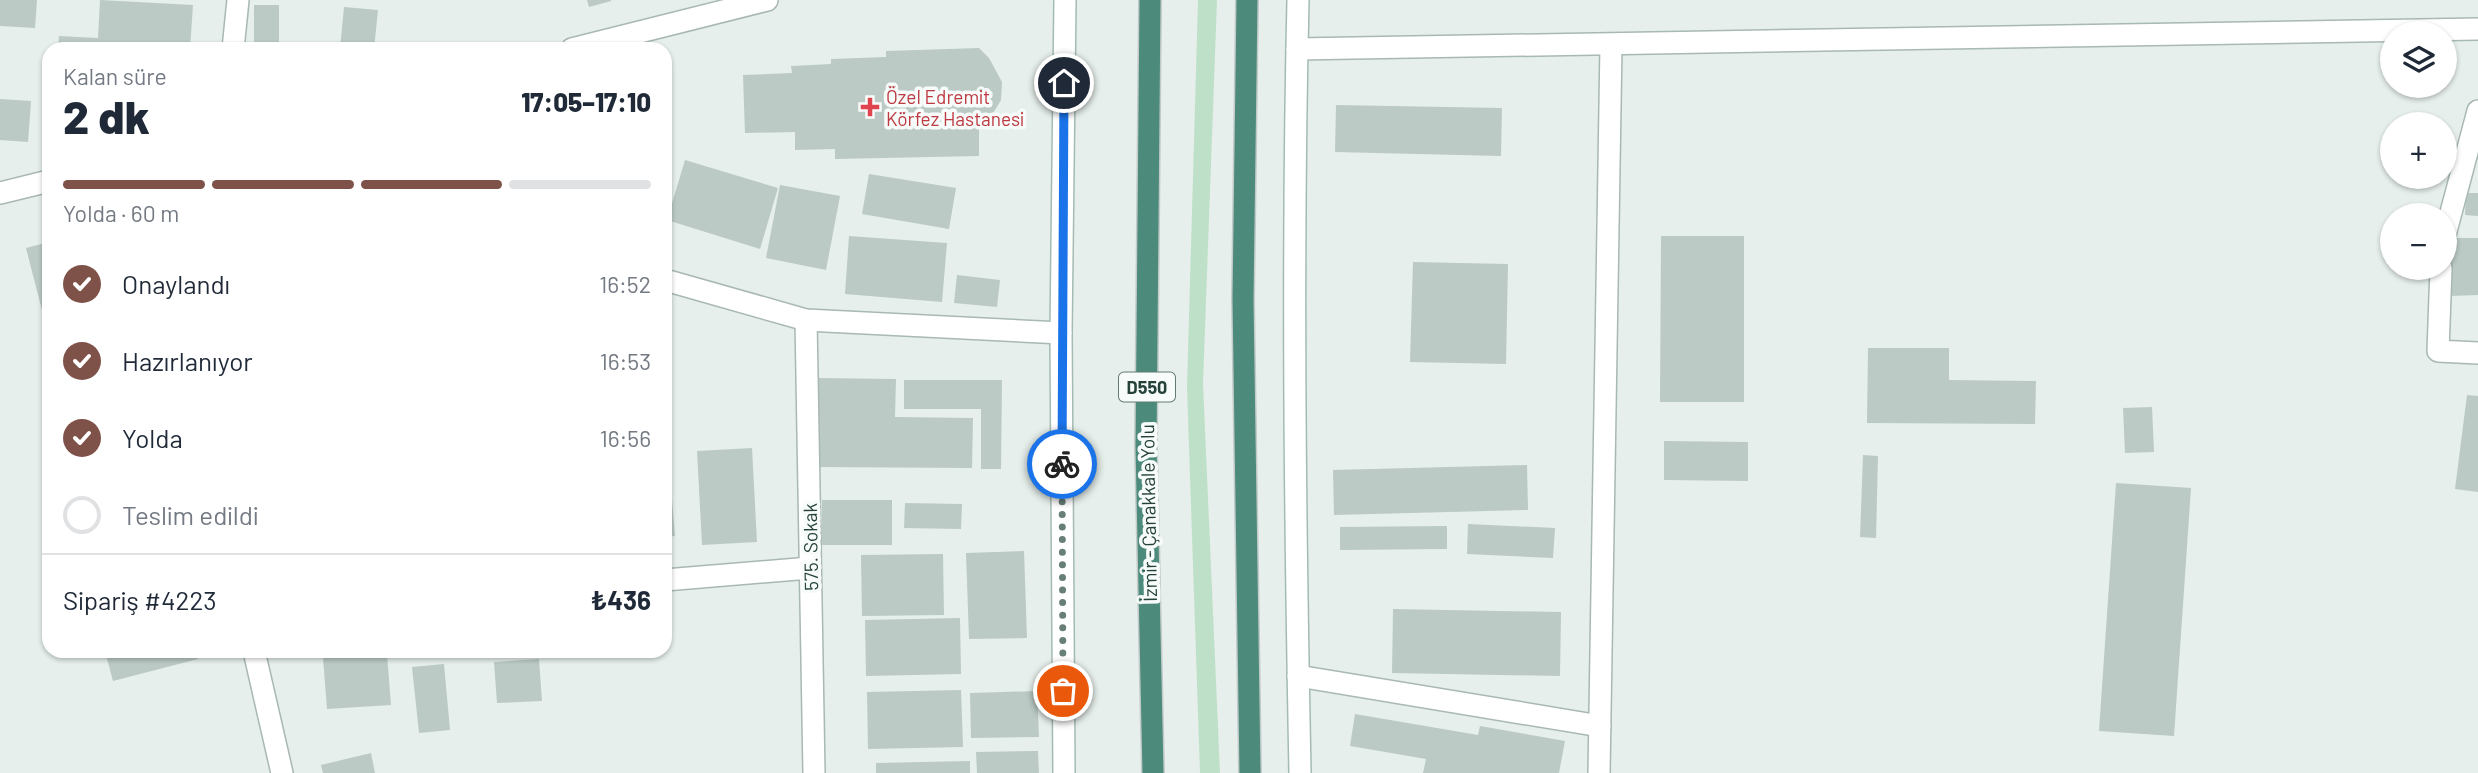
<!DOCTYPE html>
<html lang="tr">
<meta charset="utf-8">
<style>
:root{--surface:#fff;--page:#f6f6f7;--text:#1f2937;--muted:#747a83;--line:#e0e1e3;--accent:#7f5249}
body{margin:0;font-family:Barlow,sans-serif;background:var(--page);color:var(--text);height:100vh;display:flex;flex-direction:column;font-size:26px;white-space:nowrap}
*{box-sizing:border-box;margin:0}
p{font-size:23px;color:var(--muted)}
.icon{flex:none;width:38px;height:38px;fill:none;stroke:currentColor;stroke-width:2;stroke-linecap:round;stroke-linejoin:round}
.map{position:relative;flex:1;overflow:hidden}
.panel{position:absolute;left:42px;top:42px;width:630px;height:616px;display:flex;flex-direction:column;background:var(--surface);border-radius:21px;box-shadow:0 2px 5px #0004}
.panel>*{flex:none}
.fabs{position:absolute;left:2380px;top:21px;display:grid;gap:14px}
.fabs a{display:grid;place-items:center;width:77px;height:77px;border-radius:50%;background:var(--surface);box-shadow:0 2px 5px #0004;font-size:35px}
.pin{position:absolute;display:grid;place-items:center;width:60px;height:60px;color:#fff;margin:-30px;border:4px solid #fff;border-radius:50%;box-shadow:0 2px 7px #0007}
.courier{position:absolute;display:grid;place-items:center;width:70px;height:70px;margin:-35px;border:5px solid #1a73e8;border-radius:50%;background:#fff;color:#222;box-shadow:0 2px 9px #0007}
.summary em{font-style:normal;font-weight:800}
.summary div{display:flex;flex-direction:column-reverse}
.summary{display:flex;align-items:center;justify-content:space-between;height:119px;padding:0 21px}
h1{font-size:46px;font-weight:800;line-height:52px}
.bar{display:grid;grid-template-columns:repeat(4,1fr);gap:10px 7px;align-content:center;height:84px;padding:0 21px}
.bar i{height:9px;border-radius:5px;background:var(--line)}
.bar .selected{background:var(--accent)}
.bar p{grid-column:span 4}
.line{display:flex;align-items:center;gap:18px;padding:0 21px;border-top:2px solid var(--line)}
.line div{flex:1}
ol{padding:0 21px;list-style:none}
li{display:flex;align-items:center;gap:21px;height:77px}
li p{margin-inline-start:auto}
li .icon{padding:7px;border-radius:50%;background:var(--accent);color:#fff;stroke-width:4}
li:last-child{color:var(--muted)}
li i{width:38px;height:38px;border:4px solid var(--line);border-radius:50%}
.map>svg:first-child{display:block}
</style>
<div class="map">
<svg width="2478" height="773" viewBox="0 0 2478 773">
<rect width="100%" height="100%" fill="#e6efeb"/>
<path fill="#bfe0c8" d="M1198 0H1217L1203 383 1220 773H1200L1187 387Z"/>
<g fill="#bbcac4">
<path d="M0 0H37L35 28 0 26Z"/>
<path d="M100 0 193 5 190 49H58L59 36 98 38Z"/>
<path d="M587 0H611V1L589 7Z"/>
<rect x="254" y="5" width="25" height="44"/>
<path d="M344 7 378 10 374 49H340Z"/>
<path d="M979 48 989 58 1002 82 1001 100 992 115 979 120V156L835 159V149L795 150V132L745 133 743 75 792 73 791 66 831 64V59L886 57V51Z"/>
<path d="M0 99 31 101 28 142 0 140Z"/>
<path d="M1336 105 1502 108 1501 156 1335 152Z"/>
<path d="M685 160 778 188 760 249 667 220Z"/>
<path d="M869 174 956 188 949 229 862 214Z"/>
<path d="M780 185 840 196 826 270 766 258Z"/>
<path d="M2466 193H2478V216L2465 215Z"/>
<path d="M849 236 947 243 942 302 845 294Z"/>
<path d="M1661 236H1744V402H1660Z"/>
<path d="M2449 238H2478V295L2450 296Z"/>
<path d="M49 242V325L46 326 26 248Z"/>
<path d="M1413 262 1508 264 1506 364 1410 362Z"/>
<path d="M957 275 1000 280 997 307 954 303Z"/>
<path d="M49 343V366H48L42 346Z"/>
<path d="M1868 348H1949V380L2036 381 2035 424 1867 423Z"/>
<path d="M817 378 896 379 895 417 973 418 972 468 815 467Z"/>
<path d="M904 380H1002L1001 469H981V409H904Z"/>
<path d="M2467 395 2478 396V492L2455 489Z"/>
<path d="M2152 407 2154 452 2125 453 2123 408Z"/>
<path d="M1664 441 1748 442V481L1664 480Z"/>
<path d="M752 448 757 542 702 545 697 451Z"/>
<path d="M668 451 675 536 665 537V452Z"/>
<path d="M1863 455 1878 456 1876 538 1860 537Z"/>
<path d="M1527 465 1528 510 1334 515 1333 470Z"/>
<path d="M2116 483 2191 488 2174 736 2099 731Z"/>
<rect x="822" y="500" width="70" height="45"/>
<path d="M905 503 962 504 961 529 904 528Z"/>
<path d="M1468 524 1555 528 1553 558 1467 554Z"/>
<path d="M1447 526V549L1340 550V527Z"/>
<path d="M1024 551 1027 638 969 639 966 553Z"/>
<path d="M943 554 944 615 862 616 861 555Z"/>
<path d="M1393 609 1561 612 1560 676 1392 673Z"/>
<path d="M960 618 961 674 866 676 865 620Z"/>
<path d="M105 651H196L198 659 113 681Z"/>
<path d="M387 654 391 705 327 709 323 658Z"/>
<path d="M539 659 542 701 497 703 494 662Z"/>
<path d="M444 664 450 730 419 733 412 667Z"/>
<path d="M961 690 963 747 868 749 867 692Z"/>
<path d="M1037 691 1039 737 971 738 970 693Z"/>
<path d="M1355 714 1478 735 1480 726 1565 741 1559 773H1423L1426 759 1350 746Z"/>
<path d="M1038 751 1039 773H977L976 752Z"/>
<path d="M371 753 375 773H323L321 765Z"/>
<path d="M970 761V773H876V763Z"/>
</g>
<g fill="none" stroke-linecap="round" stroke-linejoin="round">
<g stroke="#a8b8b2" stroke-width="24">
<g id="minor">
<path d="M233 49 238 0"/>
<path d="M572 49 767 0"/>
<path d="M1297 49 2478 29"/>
<path d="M0 193 49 181"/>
<path d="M2445 235 2478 111"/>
<path d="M2441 268 2438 351 2478 353"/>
<path d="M665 280 806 320 1061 333"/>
<path d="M806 320 814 773"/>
<path d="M665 580 810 568"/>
<path d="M254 651 282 773"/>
<path d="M1298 676 1600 726"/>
<path d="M1599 773 1611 45"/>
</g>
</g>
<g stroke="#a4bbb3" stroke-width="24">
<g id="secondary">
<path d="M1298 0C1292 258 1295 515 1300 773"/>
<path d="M1064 773 1061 333 1065 0"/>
</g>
</g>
<g stroke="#c2cac8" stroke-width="24">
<g id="trunk">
<path d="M1150 0 1146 447 1153 773"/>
<path d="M1247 0 1243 299 1250 773"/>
</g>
</g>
<use href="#minor" stroke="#fff" stroke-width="21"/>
<use href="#secondary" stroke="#fff" stroke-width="21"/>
<use href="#trunk" stroke="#4c8a7c" stroke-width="21"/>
</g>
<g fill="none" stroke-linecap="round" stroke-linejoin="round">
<path stroke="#687f78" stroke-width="7" stroke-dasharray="0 12.6" d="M1062 464 1063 691"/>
<path stroke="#1a73e8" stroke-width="9" d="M1062 464 1064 83"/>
</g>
<path fill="#e0444e" stroke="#f7fbf9" stroke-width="2.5" d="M866.5 96.5h7v7h7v7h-7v7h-7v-7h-7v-7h7z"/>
<g text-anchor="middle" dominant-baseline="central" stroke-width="7" stroke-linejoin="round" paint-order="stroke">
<rect fill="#f7fbf9" stroke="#637a73" stroke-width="2" x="1119" y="372.5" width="56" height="29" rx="5"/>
<g font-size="18" font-weight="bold" fill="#24423a">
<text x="1147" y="387">D550</text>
</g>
<g font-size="19" fill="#be3a42" stroke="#f7fbf9" text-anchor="start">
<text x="886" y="96">Özel Edremit<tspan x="886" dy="22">Körfez Hastanesi</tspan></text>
</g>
<g font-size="19" fill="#24423a" stroke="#f7fbf9">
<text transform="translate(1148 513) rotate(-91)">İzmir - Çanakkale Yolu</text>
<text transform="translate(810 547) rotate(-91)">575. Sokak</text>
</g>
</g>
</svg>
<div class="fabs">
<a><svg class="icon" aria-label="layers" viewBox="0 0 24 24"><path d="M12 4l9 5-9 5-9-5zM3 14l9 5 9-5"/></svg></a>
<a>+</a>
<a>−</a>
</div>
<div class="pin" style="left:1063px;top:691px;background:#ea580c"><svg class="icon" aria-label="bag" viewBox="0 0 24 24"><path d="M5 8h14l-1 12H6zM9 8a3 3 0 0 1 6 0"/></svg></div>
<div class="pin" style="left:1064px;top:83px;background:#1f2937"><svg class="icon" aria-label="home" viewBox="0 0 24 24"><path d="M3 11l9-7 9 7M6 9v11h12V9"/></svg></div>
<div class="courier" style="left:1062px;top:464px"><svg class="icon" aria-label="bike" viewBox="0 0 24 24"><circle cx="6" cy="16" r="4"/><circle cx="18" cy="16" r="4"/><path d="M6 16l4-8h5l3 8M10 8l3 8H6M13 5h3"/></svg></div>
<section class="panel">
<div class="summary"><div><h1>2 dk</h1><p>Kalan süre</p></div><em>17:05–17:10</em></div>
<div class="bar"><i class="selected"></i><i class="selected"></i><i class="selected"></i><i></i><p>Yolda · 60 m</p></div>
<ol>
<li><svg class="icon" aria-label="check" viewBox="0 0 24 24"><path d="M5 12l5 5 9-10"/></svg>Onaylandı<p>16:52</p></li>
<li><svg class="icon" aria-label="check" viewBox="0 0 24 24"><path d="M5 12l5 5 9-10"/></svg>Hazırlanıyor<p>16:53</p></li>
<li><svg class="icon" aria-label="check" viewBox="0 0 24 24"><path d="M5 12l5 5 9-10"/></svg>Yolda<p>16:56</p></li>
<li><i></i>Teslim edildi</li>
</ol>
<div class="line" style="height:91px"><div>Sipariş #4223</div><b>₺436</b></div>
</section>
</div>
